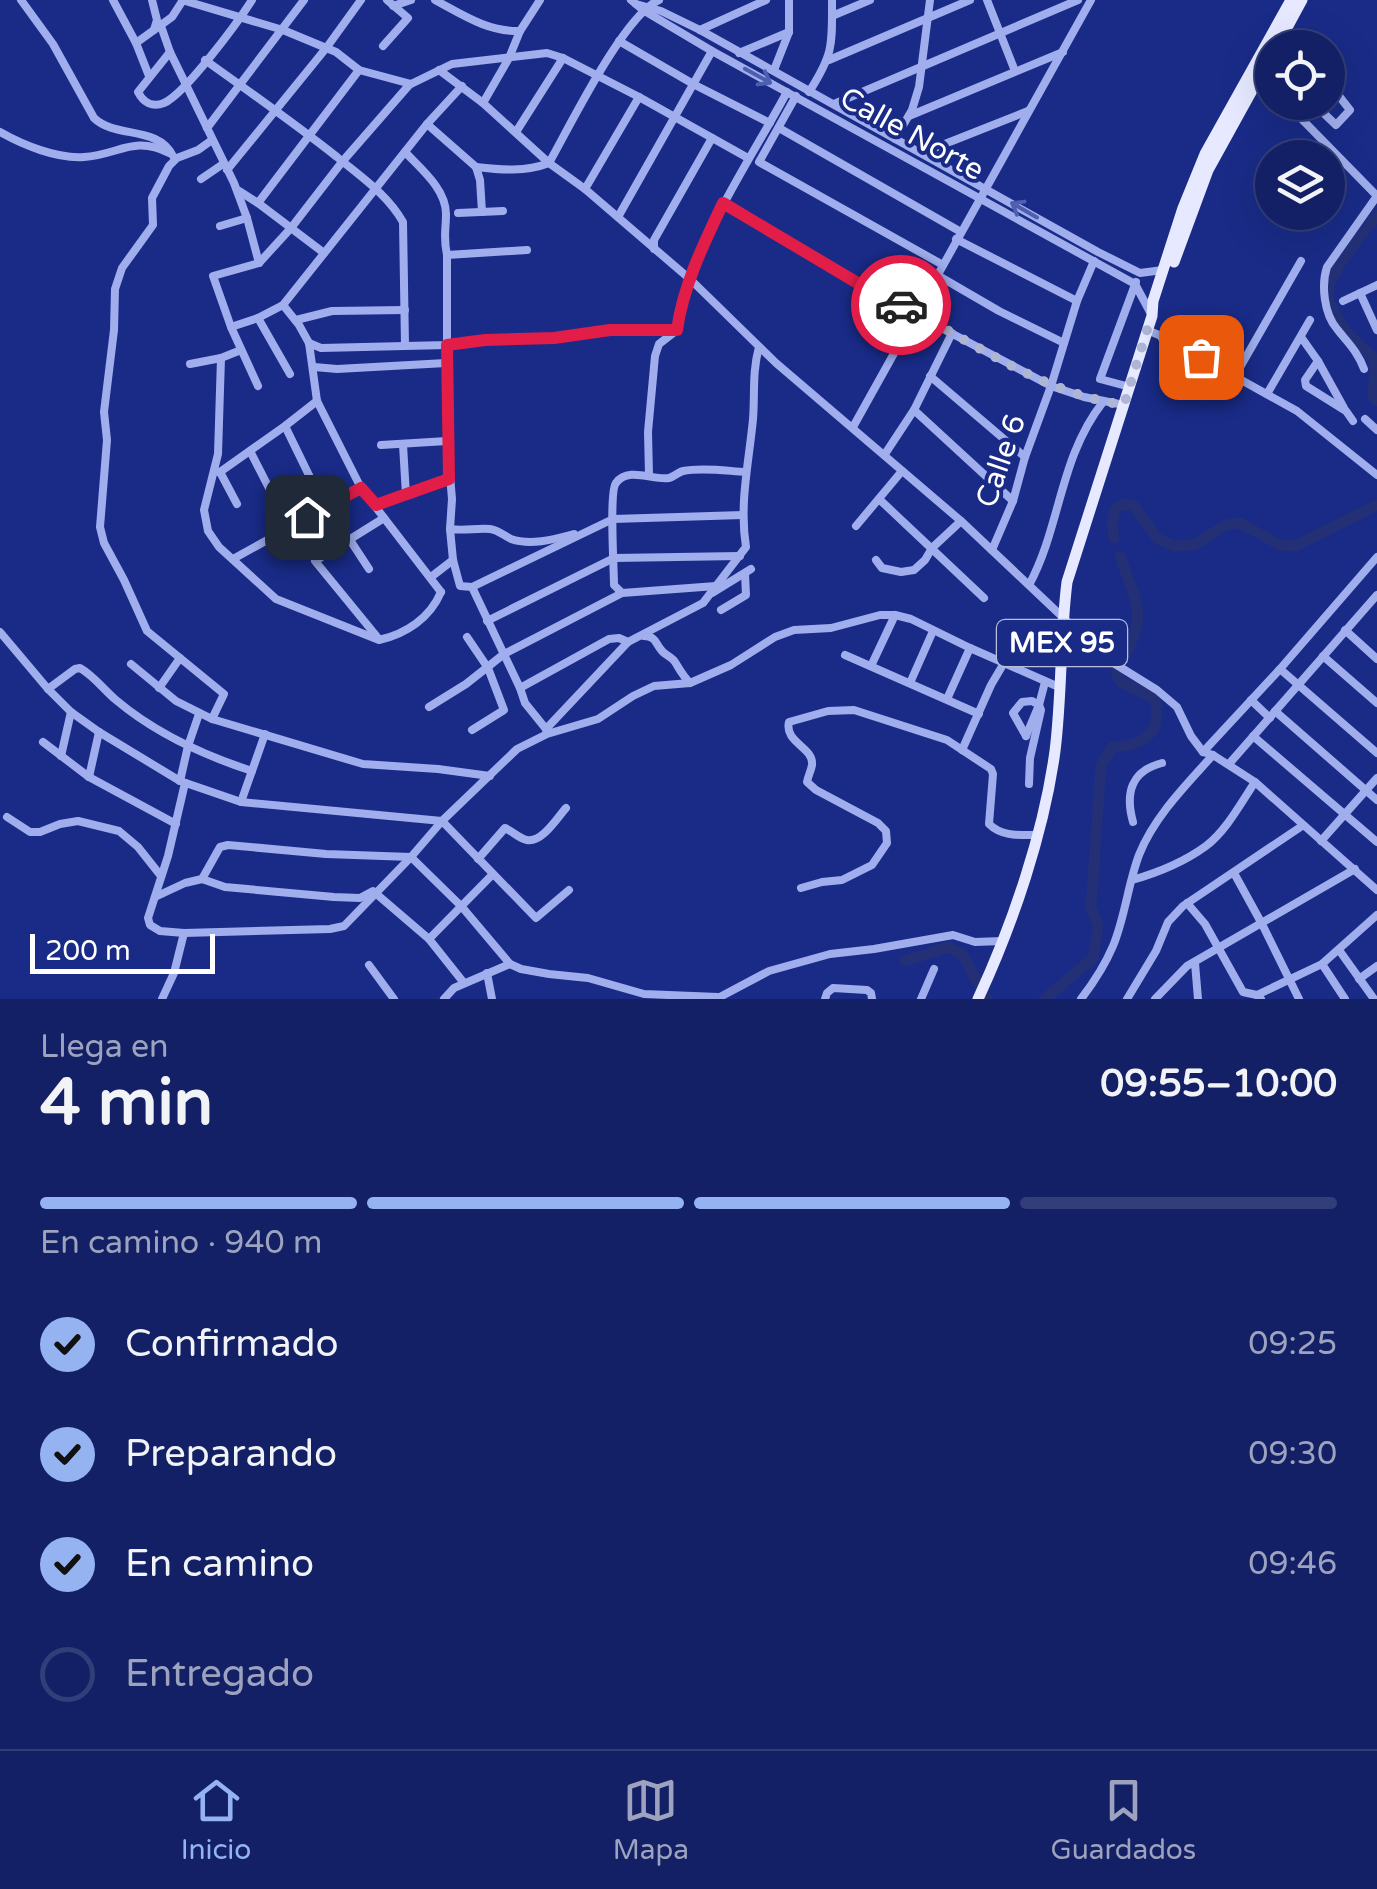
<!DOCTYPE html>
<html lang="es">
<meta charset="utf-8">
<style>
:root{--surface:#132065;--page:#1c286b;--text:#f1f3f6;--muted:#9da3bf;--line:#323e79;--accent:#95b2f1}
body{margin:0;font-family:"Varela Round",sans-serif;background:var(--page);color:var(--text);height:100vh;display:flex;flex-direction:column;font-size:38px;white-space:nowrap}
*{box-sizing:border-box;margin:0}
p{font-size:32px;color:var(--muted)}
.icon{flex:none;width:55px;height:55px;fill:none;stroke:currentColor;stroke-width:2;stroke-linecap:round;stroke-linejoin:round}
.map{position:relative;height:999px;overflow:hidden}
.sheet{display:flex;flex-direction:column;background:var(--surface);flex:1}
.sheet>*{flex:none}
.tools{position:absolute;left:1255px;top:30px;display:grid;gap:20px}
.tools a{display:grid;place-items:center;width:90px;height:90px;border-radius:50%;background:var(--surface);box-shadow:0 10px 40px #0002,0 0 0 2px var(--line);font-size:50px}
.scale{position:absolute;left:30px;bottom:25px;width:185px;box-sizing:border-box;padding-left:10px;border:5px solid #fff;border-top:0;font-size:28px;line-height:35px;white-space:nowrap;color:#fff;-webkit-text-stroke:8px #192b87;paint-order:stroke}
.pin{position:absolute;display:grid;place-items:center;width:85px;height:85px;color:#fff;margin:-42px;border-radius:20px;box-shadow:0 5px 15px #0006}
.courier{position:absolute;display:grid;place-items:center;width:100px;height:100px;margin:-50px;border:8px solid #e11d48;border-radius:50%;background:#fff;color:#222;box-shadow:0 2px 12px #0007}
.summary em{font-style:normal;font-weight:700}
.summary div{display:flex;flex-direction:column-reverse}
.summary{display:flex;align-items:center;justify-content:space-between;height:170px;padding:0 40px}
h1{font-size:65px;font-weight:700;line-height:75px}
.bar{display:grid;grid-template-columns:repeat(4,1fr);gap:15px 10px;align-content:center;height:120px;padding:0 40px}
.bar i{height:12px;border-radius:8px;background:var(--line)}
.bar .current{background:var(--accent)}
.bar p{grid-column:span 4}
ol{padding:0 40px;list-style:none}
li{display:flex;align-items:center;gap:30px;height:110px}
li p{margin-inline-start:auto}
li .icon{padding:10px;border-radius:50%;background:var(--accent);color:#111;stroke-width:4}
li:last-child{color:var(--muted)}
li i{width:55px;height:55px;border:5px solid var(--line);border-radius:50%}
.tab-bar{display:flex;justify-content:space-around;align-items:center;height:140px;border-top:2px solid var(--line);background:var(--surface);font-size:28px;color:var(--muted)}
.tab-bar a{display:grid;justify-items:center;gap:5px}
.tab-bar .current{color:var(--accent)}
.map>svg:first-child{display:block}
</style>
<div class="map">
<svg width="1377" height="999" viewBox="0 0 1377 999">
<rect width="100%" height="100%" fill="#192b87"/>
<g fill="none" stroke-linecap="round" stroke-linejoin="round">
<g stroke="#233076" stroke-width="11">
<path d="M1377 215 1341 262 1329 284V302L1346 332 1372 356 1375 368 1373 397 1377 401"/>
<path d="M1114 538 1112 523 1116 508 1124 504 1134 506 1158 539 1175 546 1194 545 1226 525 1240 523 1280 545 1295 546 1377 505"/>
<path d="M1120 556C1136 604 1150 615 1120 663"/>
<path d="M905 961 948 947 962 954 987 999"/>
<path d="M1045 999 1093 958 1098 926 1091 906 1101 766 1112 747C1143 746 1163 733 1155 699L1120 681 1116 672"/>
</g>
<g stroke="#a0aeed" stroke-width="8">
<path d="M21 0 53 44 94 118C116 139 157 125 173 156"/>
<path d="M113 0 136 43 149 76"/>
<path d="M152 0 157 20 154 30"/>
<path d="M182 0 283 30 336 52 359 70 411 84 452 64 547 53 563 58 639 97 748 158"/>
<path d="M435 0C463 15 488 32 520 31"/>
<path d="M631 0 643 10 712 51 1135 284 1150 312"/>
<path d="M987 0 1015 71"/>
<path d="M636 4 661 11 700 30 1098 252 1140 273 1163 270"/>
<path d="M393 6 411 0"/>
<path d="M832 16 870 0"/>
<path d="M161 26 170 52 234 183 247 218 259 263"/>
<path d="M700 30 766 0"/>
<path d="M619 41 695 85 770 123"/>
<path d="M136 43 172 17 183 0"/>
<path d="M383 46 408 18 387 0"/>
<path d="M170 52 138 92C143 102 152 108 164 103 185 94 238 22 252 0"/>
<path d="M739 53 789 32"/>
<path d="M205 60C250 92 294 123 337 157 361 177 387 194 403 222L405 345"/>
<path d="M829 60 970 0"/>
<path d="M439 70 483 103 549 163 585 189 691 280 776 363 961 521 1107 659 1157 690 1177 707 1191 736 1203 752 1213 755 1255 782 1377 890"/>
<path d="M774 70 789 32V0"/>
<path d="M1258 75 1272 89"/>
<path d="M809 92C834 53 832 45 832 0"/>
<path d="M796 96 759 162 943 265"/>
<path d="M1285 102 1377 196"/>
<path d="M1312 102 1336 125 1350 110 1328 82"/>
<path d="M483 103 509 58 520 31 540 0"/>
<path d="M834 104 1078 0"/>
<path d="M909 116 1063 52"/>
<path d="M427 124 476 167 480 180 482 212"/>
<path d="M207 128 304 0"/>
<path d="M779 128 961 232"/>
<path d="M0 132C23 145 57 159 84 157 118 155 134 135 169 153"/>
<path d="M516 132 563 58"/>
<path d="M895 139 912 110 919 87 930 0"/>
<path d="M212 140 198 150 177 158 169 166 152 198 153 225 122 268 115 289 114 330 104 412 107 440 100 527 104 543 124 580 147 631 224 694 212 719"/>
<path d="M405 152C421 169 446 189 446 214 446 231 443 237 447 255V441L452 499 450 529 453 560 460 586 472 587 520 688 525 703 546 729"/>
<path d="M922 153 1028 111"/>
<path d="M476 167C500 170 526 172 549 163 570 126 624 15 659 0"/>
<path d="M227 170 327 47 361 0"/>
<path d="M201 179 223 164"/>
<path d="M585 189 639 97"/>
<path d="M239 191 258 203 324 253"/>
<path d="M258 203 359 70"/>
<path d="M723 203 866 288 1051 386 1084 397 1124 405"/>
<path d="M458 213 503 211"/>
<path d="M618 217 712 51"/>
<path d="M220 226 247 218"/>
<path d="M956 239 1077 301"/>
<path d="M654 249V240L712 138"/>
<path d="M447 255 527 250"/>
<path d="M937 275 999 311 1064 343"/>
<path d="M1360 293 1377 330"/>
<path d="M1343 301 1377 285"/>
<path d="M283 305 299 325 309 343 317 401 361 488 441 592"/>
<path d="M258 318 290 374"/>
<path d="M296 320 332 311 405 310"/>
<path d="M231 327 258 318 283 305 427 124 462 86"/>
<path d="M1147 330 1166 338 1297 411 1377 475"/>
<path d="M1301 337 1318 361 1344 408"/>
<path d="M309 343 321 348 447 345 485 339 553 337 610 330H677"/>
<path d="M221 358 218 454 204 510 208 531 219 547 276 599 379 640C406 634 430 618 441 592"/>
<path d="M1318 361 1305 380 1306 386 1346 411 1353 421"/>
<path d="M190 364 221 358 241 350"/>
<path d="M314 367 337 369 446 363"/>
<path d="M1364 369C1358 352 1348 343 1337 329 1324 314 1321 285 1327 267L1377 196"/>
<path d="M930 376 1025 457"/>
<path d="M1235 376 1301 261"/>
<path d="M258 386 231 327 213 276 259 263 291 228 342 162 410 84"/>
<path d="M1130 387 1100 379 1136 282"/>
<path d="M1267 394 1310 320"/>
<path d="M914 410 1013 501"/>
<path d="M1365 419 1377 430"/>
<path d="M285 426 324 506"/>
<path d="M853 427 1091 0"/>
<path d="M381 445 447 441"/>
<path d="M403 445 406 495"/>
<path d="M250 451 289 527"/>
<path d="M885 454 914 410 952 333"/>
<path d="M214 471 220 472 285 426 317 401"/>
<path d="M220 472 237 504"/>
<path d="M649 475 648 432 655 356 659 344 677 330C679 311 685 295 691 278 714 211 754 153 787 92"/>
<path d="M879 499 984 598"/>
<path d="M376 505 449 479"/>
<path d="M856 526 902 471"/>
<path d="M450 529C464 531 476 528 490 529 498 530 503 535 511 539 531 546 555 539 574 534"/>
<path d="M350 540 369 569"/>
<path d="M992 550 1013 501 1025 457 1051 386 1077 301 1094 261"/>
<path d="M233 559 361 488"/>
<path d="M876 560 882 568 901 572 914 570 925 560 932 548 961 521"/>
<path d="M431 577 453 560"/>
<path d="M1029 585C1061 526 1059 458 1103 402"/>
<path d="M472 587 613 519 743 515"/>
<path d="M622 593 614 585C614 569 609 491 616 483 628 466 654 481 669 478 673 477 679 472 683 471 702 467 727 471 746 472"/>
<path d="M712 593 751 569"/>
<path d="M721 610 746 595 745 574"/>
<path d="M487 621 614 558 740 556"/>
<path d="M1345 630 1377 659"/>
<path d="M0 632 48 689 71 712 99 732 180 781 241 802 442 821 536 918 569 890"/>
<path d="M644 636C657 637 654 642 662 651 665 655 672 657 675 662 680 670 683 676 690 683"/>
<path d="M467 637 488 668 504 710 472 730"/>
<path d="M378 638 315 561 384 518"/>
<path d="M845 655 979 714"/>
<path d="M1323 656 1377 703"/>
<path d="M131 664 176 701 212 719 363 764 438 769 490 776"/>
<path d="M871 666 895 615"/>
<path d="M1280 669 1377 753"/>
<path d="M910 683 933 631"/>
<path d="M159 688 180 658"/>
<path d="M520 688 609 639 619 638 628 642"/>
<path d="M48 689 75 669 80 668C94 676 104 690 116 700 155 733 203 755 252 771"/>
<path d="M947 699 970 648"/>
<path d="M1251 700 1270 718"/>
<path d="M429 707 466 684 504 654 622 593 716 586"/>
<path d="M1275 711 1377 800"/>
<path d="M547 733 546 729 628 642 703 603 746 547C739 504 749 462 753 419 755 394 752 372 759 347"/>
<path d="M1026 736 1013 713 1022 702 1032 701 1039 705 1041 710 1030 758 1029 784"/>
<path d="M1026 736 1039 705 1045 682"/>
<path d="M1253 736 1377 842"/>
<path d="M43 742 89 777 176 824"/>
<path d="M962 750 991 685 1004 663"/>
<path d="M1203 752 1280 669 1377 557"/>
<path d="M61 756 71 712"/>
<path d="M1229 764 1377 595"/>
<path d="M89 777 99 732"/>
<path d="M180 781 188 746 199 714"/>
<path d="M185 783 168 856 148 918 150 925 160 931 184 933 330 929 344 926 411 857 442 821 517 749 547 734 598 719 633 696 654 686 690 683 731 665 775 637 794 630 831 628 880 615H895L911 619 970 648 1061 688"/>
<path d="M241 802 265 734"/>
<path d="M7 817 30 832H40L60 824 78 821 119 831 138 847 161 876"/>
<path d="M1133 822C1125 793 1131 771 1162 763"/>
<path d="M1321 841 1377 778"/>
<path d="M478 859 505 828C512 831 520 839 527 840 542 843 557 818 566 808"/>
<path d="M1234 873 1262 924 1299 999"/>
<path d="M202 879 220 847 228 845 326 854 411 857 462 907 510 964 521 969 549 974 588 978 644 994 718 997"/>
<path d="M1132 880C1157 873 1184 862 1206 846 1226 831 1241 803 1255 782"/>
<path d="M801 888 822 882 842 880 872 865 887 843 886 831 878 823 816 790 807 782C808 776 811 771 812 765 814 747 784 743 789 722L828 711 854 710 947 740 991 769 993 774 989 824C1002 837 1020 835 1037 835"/>
<path d="M155 897 185 883 202 879 225 887 334 897 360 898 373 891 429 939 464 983"/>
<path d="M1187 903 1205 924 1243 992 1257 995 1261 999"/>
<path d="M429 939 493 874"/>
<path d="M1339 950 1374 999"/>
<path d="M1195 963 1198 999"/>
<path d="M1322 964 1345 999"/>
<path d="M369 965 394 999"/>
<path d="M487 973 492 999"/>
<path d="M1359 979 1377 966"/>
<path d="M1257 995 1322 964 1377 915"/>
<path d="M718 998 769 971 830 954 874 949 953 935 975 942 1002 941"/>
<path d="M162 999 174 973 184 933"/>
<path d="M444 999 454 988 510 964"/>
<path d="M825 999 827 993 833 988 867 990 871 993 872 999"/>
<path d="M921 999 934 969"/>
<path d="M1081 999C1094 982 1105 965 1113 946 1125 917 1128 884 1139 855 1154 817 1186 785 1213 755"/>
<path d="M1127 999 1156 951 1168 922 1183 906 1302 826"/>
<path d="M1155 999 1187 966 1355 869"/>
</g>
<g stroke="#e6e9ff" stroke-width="11">
<path d="M1276 48 1302 0"/>
<path d="M1174 262 1208 170 1272 54"/>
<path d="M978 999C1013 924 1044 832 1055 751 1062 695 1060 638 1067 582L1152 316 1153 301 1183 208 1205 154 1291 0"/>
</g>
</g>
<defs><path id="oneway-shaft" d="M-6 0H5M1.5-3L5.5 0L1.5 3" fill="none" stroke-width="1.6" stroke-linecap="round" stroke-linejoin="round" transform="scale(2.5)"/></defs>
<g stroke="#4f5fb0">
<use href="#oneway-shaft" transform="translate(758 76) rotate(29)"/>
<use href="#oneway-shaft" transform="translate(1024 210) rotate(-150)"/>
</g>
<g fill="none" stroke-linecap="round" stroke-linejoin="round">
<path stroke="#aeb5d5" stroke-width="10" stroke-dasharray="0 18" d="M901 305C974 342 1041 393 1124 405L1147 330 1201 357"/>
<path stroke="#e11d48" stroke-width="12" d="M307 517 361 488 376 505 449 479 447 345 485 340 554 338 610 330H677C683 286 704 243 723 203L866 288 901 305"/>
</g>
<g text-anchor="middle" dominant-baseline="central" stroke-width="8" stroke-linejoin="round" paint-order="stroke">
<rect fill="#192b87" stroke="#babfdb" stroke-width="2.5" x="997" y="620" width="130" height="46" rx="8"/>
<g font-size="28" font-weight="bold" fill="#fff">
<text x="1062" y="643">MEX 95</text>
</g>
<g font-size="30" fill="#fff" stroke="#192b87">
<text transform="translate(912 134) rotate(29)">Calle Norte</text>
<text transform="translate(1001 461) rotate(-71)">Calle 6</text>
</g>
</g>
</svg>
<div class="tools">
<a><svg class="icon" aria-label="locate" viewBox="0 0 24 24"><circle cx="12" cy="12" r="6"/><path d="M12 2v4M12 18v4M2 12h4M18 12h4"/></svg></a>
<a><svg class="icon" aria-label="layers" viewBox="0 0 24 24"><path d="M12 4l9 5-9 5-9-5zM3 14l9 5 9-5"/></svg></a>
</div>
<div class="scale">200 m</div>
<div class="pin" style="left:1201px;top:357px;background:#ea580c"><svg class="icon" aria-label="bag" viewBox="0 0 24 24"><path d="M5 8h14l-1 12H6zM9 8a3 3 0 0 1 6 0"/></svg></div>
<div class="pin" style="left:307px;top:517px;background:#1f2937"><svg class="icon" aria-label="home" viewBox="0 0 24 24"><path d="M3 11l9-7 9 7M6 9v11h12V9"/></svg></div>
<div class="courier" style="left:901px;top:305px"><svg class="icon" aria-label="car" viewBox="0 0 24 24"><path d="M5 17H2v-5l4-1 3-4h7l3 4 3 1v5h-3M9 17h6M6 11h13"/><circle cx="7" cy="17" r="2"/><circle cx="17" cy="17" r="2"/></svg></div>
</div>
<section class="sheet">
<div class="summary"><div><h1>4 min</h1><p>Llega en</p></div><em>09:55–10:00</em></div>
<div class="bar"><i class="current"></i><i class="current"></i><i class="current"></i><i></i><p>En camino · 940 m</p></div>
<ol>
<li><svg class="icon" aria-label="check" viewBox="0 0 24 24"><path d="M5 12l5 5 9-10"/></svg>Confirmado<p>09:25</p></li>
<li><svg class="icon" aria-label="check" viewBox="0 0 24 24"><path d="M5 12l5 5 9-10"/></svg>Preparando<p>09:30</p></li>
<li><svg class="icon" aria-label="check" viewBox="0 0 24 24"><path d="M5 12l5 5 9-10"/></svg>En camino<p>09:46</p></li>
<li><i></i>Entregado</li>
</ol>
</section>
<nav class="tab-bar">
<a class="current"><svg class="icon" aria-label="home" viewBox="0 0 24 24"><path d="M3 11l9-7 9 7M6 9v11h12V9"/></svg>Inicio</a>
<a><svg class="icon" aria-label="map" viewBox="0 0 24 24"><path d="M3 6l6-2 6 2 6-2v14l-6 2-6-2-6 2zM9 4v14M15 6v14"/></svg>Mapa</a>
<a><svg class="icon" aria-label="saved" viewBox="0 0 24 24"><path d="M7 4h10v16l-5-4-5 4z"/></svg>Guardados</a>
</nav>
